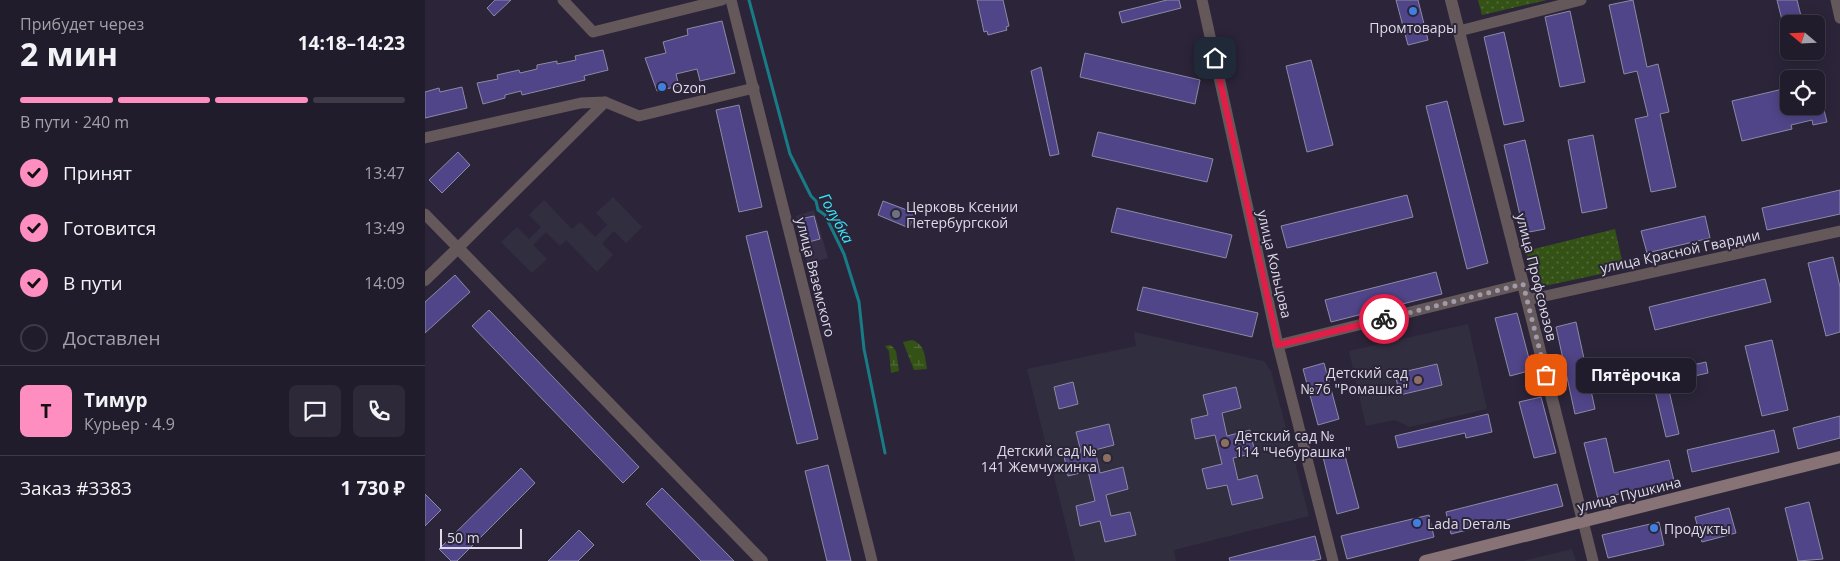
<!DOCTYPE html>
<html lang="ru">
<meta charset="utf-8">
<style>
:root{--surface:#211c2c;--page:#2d2938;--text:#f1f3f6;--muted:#a2a1a9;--line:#3e3a48;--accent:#fd8ebf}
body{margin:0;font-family:"Open Sans",sans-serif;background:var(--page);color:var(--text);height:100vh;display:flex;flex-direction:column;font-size:19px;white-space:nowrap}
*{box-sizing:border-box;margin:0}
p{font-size:16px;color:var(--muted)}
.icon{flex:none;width:28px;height:28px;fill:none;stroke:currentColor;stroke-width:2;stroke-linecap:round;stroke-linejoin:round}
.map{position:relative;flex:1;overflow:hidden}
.drawer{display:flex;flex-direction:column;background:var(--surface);width:425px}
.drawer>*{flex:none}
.needle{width:32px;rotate:289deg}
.controls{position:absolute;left:1355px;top:15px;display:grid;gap:10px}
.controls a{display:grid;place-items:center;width:45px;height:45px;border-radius:8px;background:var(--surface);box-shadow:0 2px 12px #0003,0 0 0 1px var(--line);font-size:25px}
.scale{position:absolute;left:15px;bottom:12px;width:82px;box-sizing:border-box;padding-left:5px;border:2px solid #dedae8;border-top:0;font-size:14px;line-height:18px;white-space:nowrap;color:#dedae8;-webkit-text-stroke:4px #2c253a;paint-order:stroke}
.pin{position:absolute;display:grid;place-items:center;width:42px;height:42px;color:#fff;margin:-21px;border-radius:10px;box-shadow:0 2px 8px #0006}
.courier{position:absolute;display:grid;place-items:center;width:50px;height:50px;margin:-25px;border:4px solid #e11d48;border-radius:50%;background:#fff;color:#222;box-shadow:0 1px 6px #0007}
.bubble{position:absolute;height:35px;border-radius:8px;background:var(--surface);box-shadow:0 2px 12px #0003,0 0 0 1px var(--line);font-size:16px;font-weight:700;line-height:35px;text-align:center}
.overview em{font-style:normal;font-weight:700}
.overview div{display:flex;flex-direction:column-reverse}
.overview{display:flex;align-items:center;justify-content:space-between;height:85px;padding:0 20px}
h1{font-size:32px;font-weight:700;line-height:38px}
.bar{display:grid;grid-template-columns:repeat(4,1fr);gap:8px 5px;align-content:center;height:60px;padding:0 20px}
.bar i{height:6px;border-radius:4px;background:var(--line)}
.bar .active{background:var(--accent)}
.bar p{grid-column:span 4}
.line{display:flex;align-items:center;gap:12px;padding:0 20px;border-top:1px solid var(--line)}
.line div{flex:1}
.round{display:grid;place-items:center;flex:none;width:52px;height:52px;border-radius:8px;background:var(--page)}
ol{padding:0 20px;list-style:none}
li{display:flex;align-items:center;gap:15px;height:55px}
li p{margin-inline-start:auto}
li .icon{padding:5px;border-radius:50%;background:var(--accent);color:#111;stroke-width:4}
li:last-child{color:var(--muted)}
li i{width:28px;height:28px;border:2px solid var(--line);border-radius:50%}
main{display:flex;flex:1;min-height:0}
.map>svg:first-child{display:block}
</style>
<main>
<section class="drawer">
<div class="overview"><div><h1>2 мин</h1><p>Прибудет через</p></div><em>14:18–14:23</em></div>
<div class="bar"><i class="active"></i><i class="active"></i><i class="active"></i><i></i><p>В пути · 240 m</p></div>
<ol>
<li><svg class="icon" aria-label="check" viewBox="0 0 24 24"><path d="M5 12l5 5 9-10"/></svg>Принят<p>13:47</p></li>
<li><svg class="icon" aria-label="check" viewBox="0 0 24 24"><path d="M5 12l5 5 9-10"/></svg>Готовится<p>13:49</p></li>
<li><svg class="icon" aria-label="check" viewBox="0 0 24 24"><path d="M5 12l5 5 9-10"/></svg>В пути<p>14:09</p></li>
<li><i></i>Доставлен</li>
</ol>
<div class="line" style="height:90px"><b class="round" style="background:var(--accent);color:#111">Т</b><div><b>Тимур</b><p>Курьер · 4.9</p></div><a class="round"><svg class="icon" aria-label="chat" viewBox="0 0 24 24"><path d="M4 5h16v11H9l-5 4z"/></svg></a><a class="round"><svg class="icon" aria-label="phone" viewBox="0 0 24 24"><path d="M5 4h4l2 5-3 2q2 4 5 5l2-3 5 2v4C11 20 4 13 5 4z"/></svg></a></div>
<div class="line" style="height:65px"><div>Заказ #3383</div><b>1 730 ₽</b></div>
</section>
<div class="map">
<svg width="1415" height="561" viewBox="0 0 1415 561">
<defs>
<pattern id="green-dots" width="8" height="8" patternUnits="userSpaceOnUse" patternTransform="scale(1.25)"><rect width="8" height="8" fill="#345216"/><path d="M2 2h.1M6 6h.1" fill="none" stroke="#516a38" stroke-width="1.8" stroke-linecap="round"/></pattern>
<pattern id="wetland-marsh" width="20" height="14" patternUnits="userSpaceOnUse" patternTransform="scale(1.25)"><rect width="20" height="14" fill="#345216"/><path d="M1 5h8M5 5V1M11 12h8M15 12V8" fill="none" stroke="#516a38"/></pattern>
</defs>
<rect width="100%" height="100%" fill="#2c253a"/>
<path fill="#372e48" d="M389 210 403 258 382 264 371 216Z"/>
<g fill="#312e3f">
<path d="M188 197 217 227 201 243 189 231 177 243 188 255 172 272 141 240 135 246 121 232 108 245 122 259 107 273 76 242 92 227 104 239 116 227 104 215 119 200 147 229 155 222 170 237 182 225 171 213Z"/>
<path d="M1043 324 1062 409 985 427 970 420 941 426 924 351Z"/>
<path d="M709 332 839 361 846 371 884 516 749 550 751 561H650L602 369 711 346Z"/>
<path d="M1147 549 1151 561H1098Z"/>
</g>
<g fill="url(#green-dots)">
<path d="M1053 0H1122L1057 15Z"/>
<path d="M1190 229 1199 269 1110 288 1101 251Z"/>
</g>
<g fill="url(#wetland-marsh)">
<path d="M487 340C500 344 500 357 502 369L489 370 478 342Z"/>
<path d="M466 345 471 351 474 371 466 373 464 351 460 346Z"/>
</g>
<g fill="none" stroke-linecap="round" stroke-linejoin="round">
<path stroke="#187c86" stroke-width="3" d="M324 0 365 154 386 196 391 201 393 210 400 215 419 254 434 302 439 349 460 453"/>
</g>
<g fill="#504588" stroke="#8c8aa4">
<path d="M70 0H86L69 16 62 8Z"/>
<path d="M552 0H578L584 26 581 27 582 30 563 35 562 31 559 32Z"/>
<path d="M742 0H754L756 8 697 23 694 12Z"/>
<path d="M971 0H993L1003 40 983 45Z"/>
<path d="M1208 0 1222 67 1233 64 1244 112 1235 114 1251 187 1226 192 1210 119 1223 116 1212 71 1199 74 1184 5Z"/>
<path d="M1352 0H1372L1378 24H1358Z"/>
<path d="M1145 11 1160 82 1135 87 1120 17Z"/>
<path d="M297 21 310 73 275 81 272 69 251 74 254 86 232 91 220 58 241 53 238 42 263 35 262 29Z"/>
<path d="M1079 32 1099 121 1079 125 1059 37Z"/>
<path d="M178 50 183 70 159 76 160 80 97 95 96 91 80 95V98L58 104 52 83 73 79 72 75 94 70 95 73 112 69V65L132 61V64L151 60 150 56Z"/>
<path d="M660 53 775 80 770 104 655 77Z"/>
<path d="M886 60 908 145 882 152 861 66Z"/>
<path d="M616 67 634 154 625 156 606 71Z"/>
<path d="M37 87 42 108 0 118V92L14 88 15 92Z"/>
<path d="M1358 89 1364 106H1398L1402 122 1388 125 1387 120 1366 125 1367 129 1317 141 1307 101Z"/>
<path d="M1022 101 1063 263 1042 269 1001 106Z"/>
<path d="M314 105 337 207 314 212 291 110Z"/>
<path d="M673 132 788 159 782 182 667 156Z"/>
<path d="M1168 135 1182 208 1157 213 1143 140Z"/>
<path d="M1100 140 1120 229 1099 233 1079 145Z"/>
<path d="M33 152 45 165 17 193 4 180Z"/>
<path d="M1415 190V214L1342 230 1337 208Z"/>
<path d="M982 195 988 217 862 248 856 226Z"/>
<path d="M458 201 490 213 484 228 453 215Z"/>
<path d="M692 208 807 235 801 258 686 232Z"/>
<path d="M389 216 395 239 380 243 375 219Z"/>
<path d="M1280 216 1285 238 1222 253 1216 231Z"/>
<path d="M342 231 393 439 372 444 321 236Z"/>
<path d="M1408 257 1415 287V332L1401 336 1383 263Z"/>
<path d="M1011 272 1017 294 906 322 900 300Z"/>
<path d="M30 275 45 292 0 333V302Z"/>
<path d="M1340 279 1346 302 1230 330 1224 307Z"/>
<path d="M718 287 833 313 827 337 712 310Z"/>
<path d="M64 310 214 467 198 483 47 326Z"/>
<path d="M1092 313 1107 370 1085 376 1070 318Z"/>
<path d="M1151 322 1170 409 1150 414 1131 327Z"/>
<path d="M1347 340 1363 410 1337 416 1320 346Z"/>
<path d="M1281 362 1283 373 1242 382 1254 434 1241 437 1226 374Z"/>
<path d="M899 363 914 419 893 425 878 369Z"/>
<path d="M1012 364 1017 385 975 395 970 374Z"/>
<path d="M648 382 653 404 634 409 629 387Z"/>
<path d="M811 387 816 408 797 413 802 436 825 430 830 453 808 458 813 480 832 475 838 498 807 505 802 485 782 489 777 469 797 464 790 435 770 439 766 419 783 415 778 395Z"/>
<path d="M1116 397 1131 453 1109 458 1094 402Z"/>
<path d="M1063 414 1067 432 1041 438 1040 433 973 448 970 436Z"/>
<path d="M1415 416V438L1373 449 1368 428Z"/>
<path d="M684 424 689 445 670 450 675 473 698 467 703 489 681 495 686 516 705 512 711 535 680 542 675 521 655 526 651 506 670 501 663 471 643 476 639 456 656 452 651 432Z"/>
<path d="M1349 430 1354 452 1267 472 1262 450Z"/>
<path d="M1181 438 1189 473 1244 460 1249 481 1173 499 1159 443Z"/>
<path d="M919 452 934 508 912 514 898 457Z"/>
<path d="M403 465 426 561H402L380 471Z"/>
<path d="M96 468 110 483 32 561H26L14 549Z"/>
<path d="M1132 484 1138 506 1026 534 1021 512Z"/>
<path d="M237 488 309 561H276L221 504Z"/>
<path d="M0 494 16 510 0 526Z"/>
<path d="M1384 502 1398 559 1373 561 1360 508Z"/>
<path d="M1304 508 1311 533 1277 542 1270 517Z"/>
<path d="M1004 515 1009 537 922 559 916 536Z"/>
<path d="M1234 522 1239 545 1183 558 1177 535Z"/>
<path d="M154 530 169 545 153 561H123Z"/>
<path d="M890 536 896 559 886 561H805L804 558Z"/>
</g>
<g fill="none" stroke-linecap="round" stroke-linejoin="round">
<g stroke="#65585a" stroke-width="11">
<path d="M138 0 168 32 297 0"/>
<path d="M306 0 447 561"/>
<path d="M777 0 853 345 908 561"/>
<path d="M1411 0 1415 18"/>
<path d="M1034 31 1156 0"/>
<path d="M0 138 156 103 180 102"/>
<path d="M0 214 33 248 180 102 214 116 329 88"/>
<path d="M1102 300 1415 231"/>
<path d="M853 345 1098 284"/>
<path d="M1158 521 1168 561"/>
</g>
<g stroke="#65585a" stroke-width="12">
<path d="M1026 0 1158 521"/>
<path d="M0 280 33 248 337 561"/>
</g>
<path stroke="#877275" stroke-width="12" d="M1000 561 1415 457"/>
</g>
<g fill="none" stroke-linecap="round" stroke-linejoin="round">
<path stroke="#a09bab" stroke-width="5" stroke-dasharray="0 9" d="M959 319 1098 284 1121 375"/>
<path stroke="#e11d48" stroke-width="6" d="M790 58 853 345 959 319"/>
</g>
<g fill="#3f7fe0" stroke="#2c253a" stroke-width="2">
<circle cx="988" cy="11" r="5"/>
<circle cx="237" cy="87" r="5"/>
<circle cx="992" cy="523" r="5"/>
<circle cx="1229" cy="528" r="5"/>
</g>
<circle fill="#6b7280" stroke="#2c253a" stroke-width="2" cx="471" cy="214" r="5"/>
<g fill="#8d6e63" stroke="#2c253a" stroke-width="2">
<circle cx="993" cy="380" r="5"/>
<circle cx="800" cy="443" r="5"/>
<circle cx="682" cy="458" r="5"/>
</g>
<g text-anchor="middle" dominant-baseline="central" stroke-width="4" stroke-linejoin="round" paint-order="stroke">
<g font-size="14" fill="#dedae8" stroke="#2c253a" text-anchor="start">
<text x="988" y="27" text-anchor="middle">Промтовары</text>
<text x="247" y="87">Ozon</text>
<text x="481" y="206">Церковь Ксении<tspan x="481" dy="16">Петербургской</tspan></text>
<text x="983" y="372" text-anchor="end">Детский сад<tspan x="983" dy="16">№76 "Ромашка"</tspan></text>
<text x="810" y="435">Детский сад №<tspan x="810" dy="16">114 "Чебурашка"</tspan></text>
<text x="672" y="450" text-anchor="end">Детский сад №<tspan x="672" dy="16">141 Жемчужинка</tspan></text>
<text x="1002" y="523">Lada Dеталь</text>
<text x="1239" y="528">Продукты</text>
</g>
<g font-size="14" fill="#dedae8" stroke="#2c253a">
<text transform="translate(1255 251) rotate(-12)">улица Красной Гвардии</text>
<text transform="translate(850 264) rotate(77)">улица Кольцова</text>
<text transform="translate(391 277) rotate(76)">улица Вяземского</text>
<text transform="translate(1112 277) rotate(76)">улица Профсоюзов</text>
<text transform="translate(1204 494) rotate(-14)">улица Пушкина</text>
</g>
<g font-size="15" font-style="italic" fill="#36eafc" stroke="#2c253a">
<text transform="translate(412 218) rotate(61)">Голубка</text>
</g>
</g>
</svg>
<div class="controls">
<a><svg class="needle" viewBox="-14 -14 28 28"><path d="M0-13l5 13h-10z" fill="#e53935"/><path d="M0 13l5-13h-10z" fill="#a2a1a9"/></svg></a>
<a><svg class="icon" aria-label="locate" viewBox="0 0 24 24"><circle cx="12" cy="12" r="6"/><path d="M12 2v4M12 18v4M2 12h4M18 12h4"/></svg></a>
</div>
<div class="scale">50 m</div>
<div class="pin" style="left:1121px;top:375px;background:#ea580c"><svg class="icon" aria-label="bag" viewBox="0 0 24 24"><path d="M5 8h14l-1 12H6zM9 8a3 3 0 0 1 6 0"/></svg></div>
<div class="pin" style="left:790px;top:58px;background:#1f2937"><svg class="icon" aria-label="home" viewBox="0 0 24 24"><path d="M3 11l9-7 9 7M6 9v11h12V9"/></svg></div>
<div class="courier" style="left:959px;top:319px"><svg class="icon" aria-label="bike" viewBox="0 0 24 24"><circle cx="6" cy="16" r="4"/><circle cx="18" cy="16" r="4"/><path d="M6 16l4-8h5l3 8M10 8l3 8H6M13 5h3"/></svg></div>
<div class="bubble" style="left:1151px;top:358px;width:120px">Пятёрочка</div>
</div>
</main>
